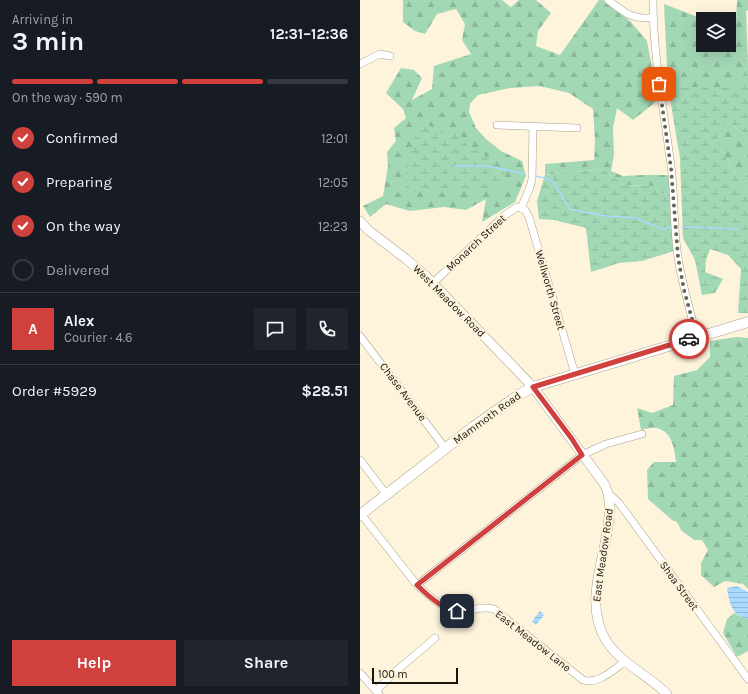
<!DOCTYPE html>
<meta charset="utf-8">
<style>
:root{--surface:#171b24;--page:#20242c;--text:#f1f3f6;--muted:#9ea1a6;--line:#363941;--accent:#d0413e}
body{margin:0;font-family:Karla,sans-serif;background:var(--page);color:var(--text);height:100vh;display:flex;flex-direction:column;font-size:15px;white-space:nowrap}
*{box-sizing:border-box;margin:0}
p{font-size:13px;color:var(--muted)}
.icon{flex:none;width:22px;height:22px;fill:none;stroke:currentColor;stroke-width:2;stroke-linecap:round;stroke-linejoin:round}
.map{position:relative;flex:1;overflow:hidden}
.drawer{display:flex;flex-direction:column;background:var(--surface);width:360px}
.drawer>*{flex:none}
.tools{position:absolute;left:336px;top:12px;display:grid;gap:8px}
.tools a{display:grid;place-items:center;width:40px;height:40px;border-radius:0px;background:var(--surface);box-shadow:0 4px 16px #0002;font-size:20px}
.scale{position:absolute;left:12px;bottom:10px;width:86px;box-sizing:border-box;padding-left:4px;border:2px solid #18150d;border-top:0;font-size:11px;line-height:14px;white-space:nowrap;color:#18150d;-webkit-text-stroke:3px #fef4dc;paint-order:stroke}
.pin{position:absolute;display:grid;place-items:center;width:34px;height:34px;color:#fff;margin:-17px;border-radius:8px;box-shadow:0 2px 6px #0006}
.courier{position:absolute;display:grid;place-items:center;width:40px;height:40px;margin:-20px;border:3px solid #d0413e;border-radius:50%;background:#fff;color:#222;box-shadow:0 1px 5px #0007}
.headline em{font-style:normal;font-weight:700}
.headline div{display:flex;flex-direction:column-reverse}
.headline{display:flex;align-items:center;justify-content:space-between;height:68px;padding:0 12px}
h1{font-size:26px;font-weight:700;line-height:30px}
.bar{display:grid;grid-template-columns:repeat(4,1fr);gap:6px 4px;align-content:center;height:48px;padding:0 12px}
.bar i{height:5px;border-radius:3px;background:var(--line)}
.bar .current{background:var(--accent)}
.bar p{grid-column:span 4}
.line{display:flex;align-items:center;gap:10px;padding:0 12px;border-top:1px solid var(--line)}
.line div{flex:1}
.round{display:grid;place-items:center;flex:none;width:42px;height:42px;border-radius:0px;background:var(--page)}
ol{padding:0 12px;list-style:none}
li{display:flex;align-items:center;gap:12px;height:44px}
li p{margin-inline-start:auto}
li .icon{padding:4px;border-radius:50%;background:var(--accent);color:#fff;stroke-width:4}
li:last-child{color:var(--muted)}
li i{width:22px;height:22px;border:2px solid var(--line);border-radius:50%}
.cta{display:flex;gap:8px;margin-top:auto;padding:8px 12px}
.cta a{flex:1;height:46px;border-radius:0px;background:var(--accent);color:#fff;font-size:16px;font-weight:700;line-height:46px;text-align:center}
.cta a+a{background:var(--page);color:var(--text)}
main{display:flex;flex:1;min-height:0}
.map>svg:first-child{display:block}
</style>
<main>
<section class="drawer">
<div class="headline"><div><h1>3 min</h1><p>Arriving in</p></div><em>12:31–12:36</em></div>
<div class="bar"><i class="current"></i><i class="current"></i><i class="current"></i><i></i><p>On the way · 590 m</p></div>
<ol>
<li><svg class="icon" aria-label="check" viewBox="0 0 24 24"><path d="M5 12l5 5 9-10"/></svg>Confirmed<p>12:01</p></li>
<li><svg class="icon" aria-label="check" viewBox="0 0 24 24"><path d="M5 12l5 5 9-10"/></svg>Preparing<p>12:05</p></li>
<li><svg class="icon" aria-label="check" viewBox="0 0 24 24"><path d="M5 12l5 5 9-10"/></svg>On the way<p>12:23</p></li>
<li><i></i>Delivered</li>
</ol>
<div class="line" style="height:72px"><b class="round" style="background:var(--accent);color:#fff">A</b><div><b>Alex</b><p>Courier · 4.6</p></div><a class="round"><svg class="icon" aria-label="chat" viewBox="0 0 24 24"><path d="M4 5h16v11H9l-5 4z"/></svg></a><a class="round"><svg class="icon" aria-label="phone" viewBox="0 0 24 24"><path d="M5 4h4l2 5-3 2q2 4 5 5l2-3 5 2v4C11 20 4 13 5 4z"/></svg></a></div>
<div class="line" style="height:52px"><div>Order #5929</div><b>$28.51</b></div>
<div class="cta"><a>Help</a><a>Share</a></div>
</section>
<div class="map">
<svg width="388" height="694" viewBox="0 0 388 694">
<defs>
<pattern id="forest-firs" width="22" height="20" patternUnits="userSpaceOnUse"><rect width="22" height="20" fill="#a3d8b5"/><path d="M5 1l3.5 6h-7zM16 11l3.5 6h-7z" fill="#8cb89a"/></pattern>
<pattern id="wetland-marsh" width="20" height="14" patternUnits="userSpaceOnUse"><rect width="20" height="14" fill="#a3d8b5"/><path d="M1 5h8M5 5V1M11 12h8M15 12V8" fill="none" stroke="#8cb89a"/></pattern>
<pattern id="water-rules" width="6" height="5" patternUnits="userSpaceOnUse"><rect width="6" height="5" fill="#a8d9fe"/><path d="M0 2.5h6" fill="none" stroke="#90b9d8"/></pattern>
</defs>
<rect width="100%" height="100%" fill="#fef4dc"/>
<g fill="url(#forest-firs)">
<path d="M43 0H142L151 7 159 0H176L191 13 178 31 176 46 200 55 239 0H243L270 21 287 41 298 100 273 120 257 108 253 128 254 155 251 171 263 176 282 175H309L310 200 293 186 265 185 243 169 185 175V164L234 160 235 140 233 109 209 93 180 86 150 88 118 95 110 104 109 112 116 128 126 139 141 151 162 161 166 176 155 202 122 222 126 199 106 210 84 207 50 211 26 204 10 217 3 206 23 196 28 166 27 152 36 141 34 128 46 118 43 109 26 93 41 68 54 70 62 78 52 100 72 89 74 66 111 54 102 40 105 24 96 9 77 14 65 34 55 31 43 22Z"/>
<path d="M377 0H388V10L386 11 388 64 376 87H308L304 4 343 19V45H369V27L376 22Z"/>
<path d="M369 123 388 137V193L383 187 356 141Z"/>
<path d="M376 337 388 338V589L383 584 365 581 354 587 341 575V563L348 550 342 540H334L321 530 317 522 312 520 288 499 287 470 294 462H316C314 448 313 433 297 428 293 427 286 429 281 430L277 408 292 413 313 405 314 376 337 370 350 357V341Z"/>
<path d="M374 613 379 616 388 619V651L377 657 363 633 367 619Z"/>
</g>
<g fill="url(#wetland-marsh)">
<path d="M388 64V137L369 123 356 141 383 187 388 193V313H378L381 269 368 255 350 249 346 260 345 272 363 279 355 293 342 295 335 260 323 238 320 158 308 87H376Z"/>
<path d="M62 121 84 134 91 131 99 135 109 148 121 152 145 173 142 185 136 189 110 191 90 188 47 192C43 167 52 144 62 121Z"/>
<path d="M243 169 265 185 293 186 310 200 314 251 282 261 259 263 231 272 226 228 194 220 179 219 177 201 185 175Z"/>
</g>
<g fill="url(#water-rules)">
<path d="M377 586 388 592V619C372 617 369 602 367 588Z"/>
<path d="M180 611 184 615 176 625 172 621Z"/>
</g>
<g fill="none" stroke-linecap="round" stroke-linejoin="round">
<g stroke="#a8d9fe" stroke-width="1.5">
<path d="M94 166H128L164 174"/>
<path d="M176 176 192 180 210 209 246 216 276 218 302 229 311 228"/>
<path d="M322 227 378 229"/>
</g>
<g stroke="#aaa18b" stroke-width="8">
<g id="minor">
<path d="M248 0C265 13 271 19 293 18"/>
<path d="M293 0C293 56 304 111 311 166 315 196 313 227 318 257 322 284 330 311 337 337"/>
<path d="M0 64 20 54 30 56"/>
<path d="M137 125 217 128"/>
<path d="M161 208 165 210 169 217 215 374"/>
<path d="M161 208 170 187 172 179 173 126"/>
<path d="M73 283 144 216 157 207 161 208"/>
<path d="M0 336 85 448"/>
<path d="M0 460 26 494"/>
<path d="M249 494 259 503 388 679"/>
<path d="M1 514 57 585C69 596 86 612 102 611 113 610 124 606 134 609L223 680C238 685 254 669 266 661"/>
<path d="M57 585 222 455 246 444 282 434"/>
<path d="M0 673 19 694"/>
<path d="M16 691 35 672 75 638"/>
</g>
</g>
<g stroke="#aaa18b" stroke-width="10">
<path id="tertiary" d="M0 221 8 230 46 259 66 276 173 387 245 485C250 496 250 505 249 517 246 559 222 603 247 642 262 664 289 676 307 694"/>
</g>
<g stroke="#aaa18b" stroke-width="11">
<path id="secondary" d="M0 515 113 427 160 394 173 387 388 322"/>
</g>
<use href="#minor" stroke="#fff" stroke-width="7"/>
<use href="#tertiary" stroke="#fff" stroke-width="9"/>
<use href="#secondary" stroke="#fff" stroke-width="10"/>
</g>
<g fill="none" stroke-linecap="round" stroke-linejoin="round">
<path stroke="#686355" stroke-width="4" stroke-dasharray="0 7.2" d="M299 84 311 168 318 257 324 290 337 337 329 339"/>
<path stroke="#d0413e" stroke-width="5" d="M97 611C84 610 66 594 57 585L222 455 212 439 173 387 329 339"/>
</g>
<g text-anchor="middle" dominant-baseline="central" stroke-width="4" stroke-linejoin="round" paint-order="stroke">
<g font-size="11" fill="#18150d" stroke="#fef4dc">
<text transform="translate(116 243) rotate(-43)">Monarch Street</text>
<text transform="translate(190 290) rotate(74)">Wellworth Street</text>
<text transform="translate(89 301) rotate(45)">West Meadow Road</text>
<text transform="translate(43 392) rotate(53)">Chase Avenue</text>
<text transform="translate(127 418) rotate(-36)">Mammoth Road</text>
<text transform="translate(243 555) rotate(-82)">East Meadow Road</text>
<text transform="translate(319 586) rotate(54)">Shea Street</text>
<text transform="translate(173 641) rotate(38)">East Meadow Lane</text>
</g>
</g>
</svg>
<div class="tools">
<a><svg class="icon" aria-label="layers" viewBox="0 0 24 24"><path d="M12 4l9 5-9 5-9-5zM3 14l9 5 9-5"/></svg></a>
</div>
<div class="scale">100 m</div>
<div class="pin" style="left:299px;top:84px;background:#ea580c"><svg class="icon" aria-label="bag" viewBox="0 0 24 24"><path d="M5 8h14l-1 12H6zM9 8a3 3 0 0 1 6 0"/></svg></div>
<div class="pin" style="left:97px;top:611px;background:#1f2937"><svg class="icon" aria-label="home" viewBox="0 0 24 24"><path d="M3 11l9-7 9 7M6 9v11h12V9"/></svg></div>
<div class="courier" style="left:329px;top:339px"><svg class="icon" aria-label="car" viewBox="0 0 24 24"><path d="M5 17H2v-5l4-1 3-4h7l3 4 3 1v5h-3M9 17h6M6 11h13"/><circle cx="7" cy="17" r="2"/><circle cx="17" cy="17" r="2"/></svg></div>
</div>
</main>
